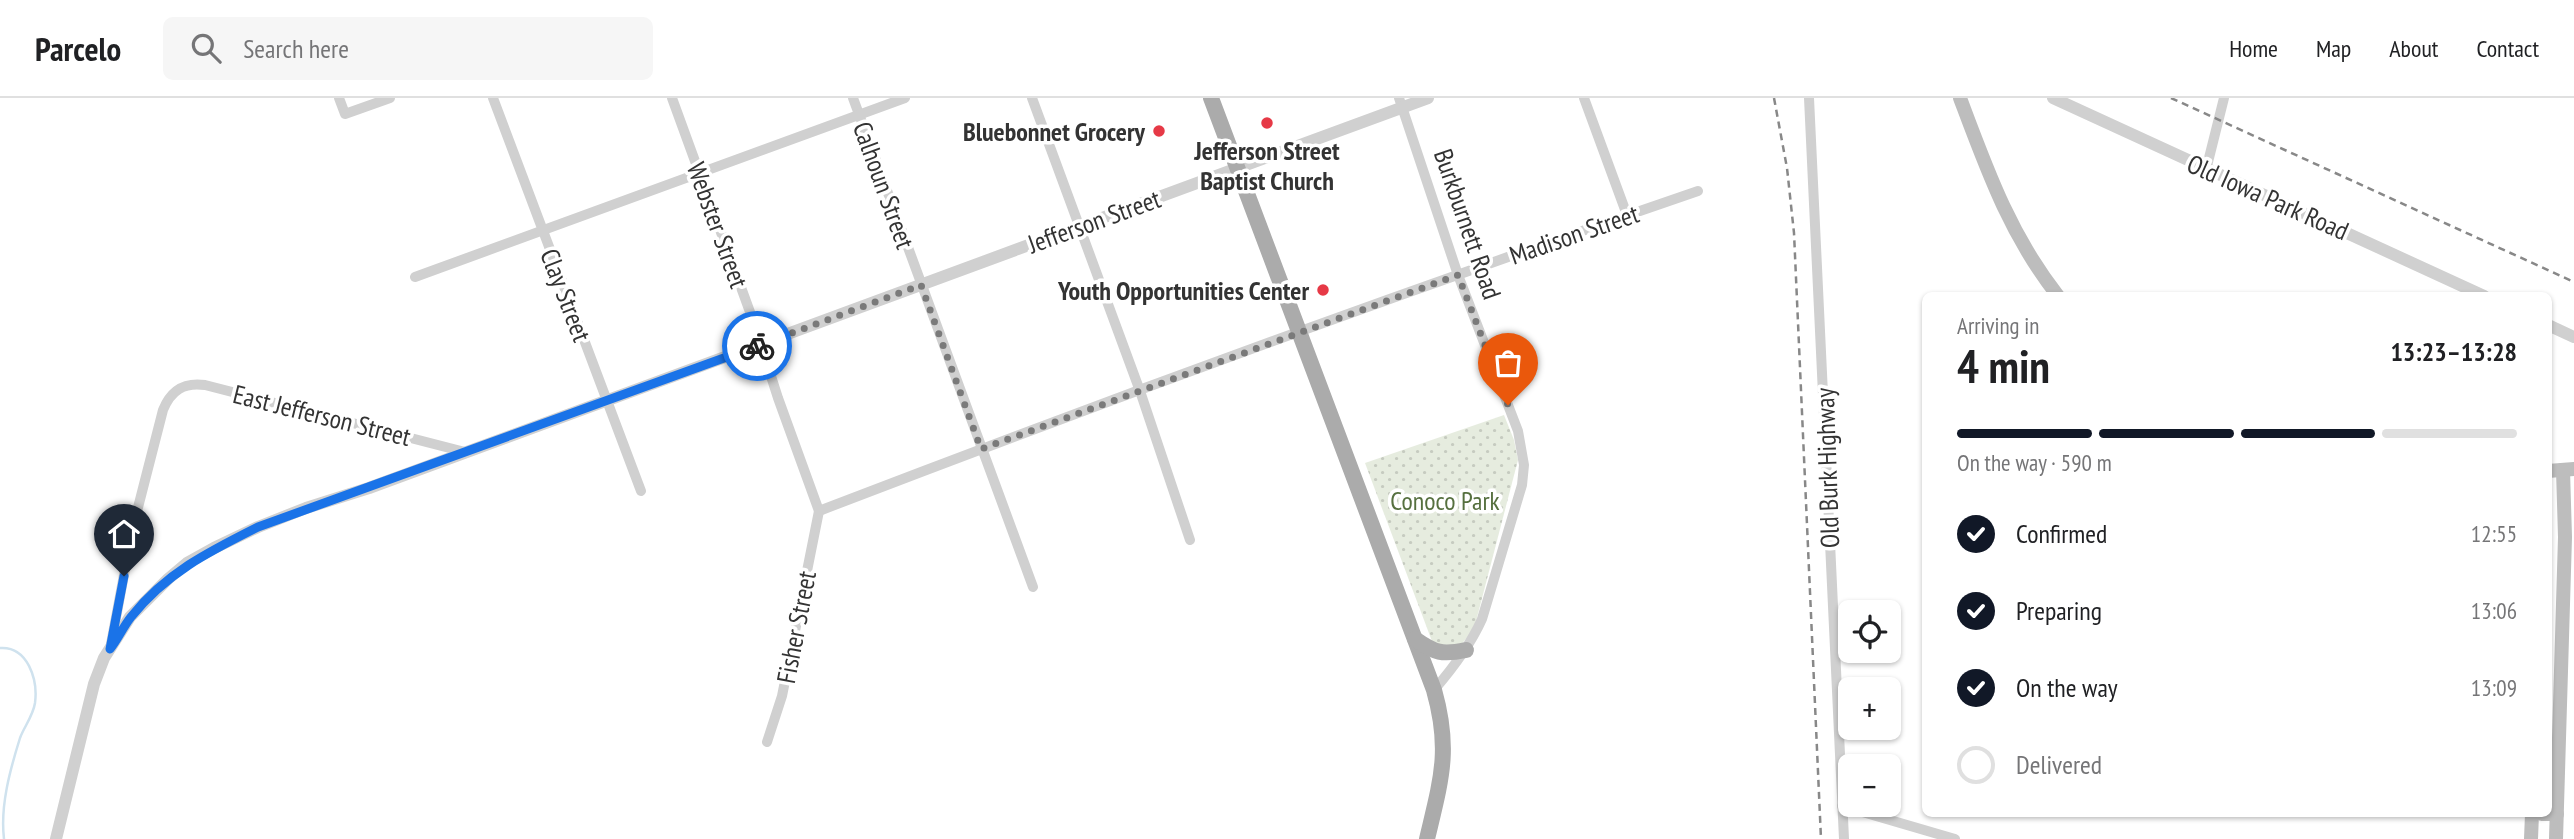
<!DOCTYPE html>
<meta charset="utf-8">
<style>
:root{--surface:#fff;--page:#f6f6f6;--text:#202124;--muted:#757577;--line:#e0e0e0;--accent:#111827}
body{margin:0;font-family:"PT Sans Narrow",sans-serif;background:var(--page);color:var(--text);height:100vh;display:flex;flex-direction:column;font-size:26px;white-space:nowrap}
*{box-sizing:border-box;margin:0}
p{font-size:23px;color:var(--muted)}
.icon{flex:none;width:38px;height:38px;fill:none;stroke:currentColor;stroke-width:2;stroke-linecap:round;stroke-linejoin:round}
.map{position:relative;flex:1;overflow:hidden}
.details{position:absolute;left:1922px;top:194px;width:630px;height:525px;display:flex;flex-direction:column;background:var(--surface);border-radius:10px;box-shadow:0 2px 5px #0004}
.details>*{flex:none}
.buttons{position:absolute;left:1838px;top:502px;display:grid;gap:14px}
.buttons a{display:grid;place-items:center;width:63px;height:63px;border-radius:10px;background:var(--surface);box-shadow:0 2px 5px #0004;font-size:35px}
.pin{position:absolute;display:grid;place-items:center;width:60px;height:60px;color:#fff;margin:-72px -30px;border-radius:50% 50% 50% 0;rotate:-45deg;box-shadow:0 0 7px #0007}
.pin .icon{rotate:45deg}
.courier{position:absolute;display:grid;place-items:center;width:70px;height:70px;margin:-35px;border:5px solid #1a73e8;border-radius:50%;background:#fff;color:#222;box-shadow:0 2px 9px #0007}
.overview em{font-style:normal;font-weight:600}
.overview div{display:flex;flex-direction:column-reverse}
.overview{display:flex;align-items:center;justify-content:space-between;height:119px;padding:0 35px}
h1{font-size:46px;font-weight:600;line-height:52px}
.bar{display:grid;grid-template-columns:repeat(4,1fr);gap:10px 7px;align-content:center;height:84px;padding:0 35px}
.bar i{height:9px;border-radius:5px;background:var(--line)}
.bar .active{background:var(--accent)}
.bar p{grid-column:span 4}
ol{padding:0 35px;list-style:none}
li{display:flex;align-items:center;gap:21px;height:77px}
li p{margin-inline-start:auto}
li .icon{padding:7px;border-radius:50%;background:var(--accent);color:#fff;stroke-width:4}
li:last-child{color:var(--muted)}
li i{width:38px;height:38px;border:4px solid var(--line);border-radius:50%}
header{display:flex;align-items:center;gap:42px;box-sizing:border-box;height:98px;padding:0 35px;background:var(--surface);border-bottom:2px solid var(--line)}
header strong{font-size:33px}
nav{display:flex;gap:38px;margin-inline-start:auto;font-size:24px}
.search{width:490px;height:63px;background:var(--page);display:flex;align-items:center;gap:18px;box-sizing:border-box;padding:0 24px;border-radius:10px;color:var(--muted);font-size:26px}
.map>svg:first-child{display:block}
</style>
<header>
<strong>Parcelo</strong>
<div class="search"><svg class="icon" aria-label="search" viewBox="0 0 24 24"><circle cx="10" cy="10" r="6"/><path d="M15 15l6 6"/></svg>Search here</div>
<nav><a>Home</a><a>Map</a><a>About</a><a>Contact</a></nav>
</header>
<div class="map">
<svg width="2574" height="741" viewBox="0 0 2574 741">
<defs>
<pattern id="grass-dots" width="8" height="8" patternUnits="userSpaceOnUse" patternTransform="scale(1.75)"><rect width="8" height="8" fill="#e6ecdf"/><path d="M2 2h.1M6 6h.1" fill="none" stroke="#c6cbc0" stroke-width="1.8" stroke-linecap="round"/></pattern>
</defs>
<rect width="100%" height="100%" fill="#fff"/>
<path fill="url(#grass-dots)" d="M1504 317 1514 342 1518 362 1474 531 1460 548 1433 546 1365 365Z"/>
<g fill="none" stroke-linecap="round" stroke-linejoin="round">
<path stroke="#cfe2ee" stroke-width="2.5" d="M0 550C28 548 38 582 35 605 33 618 24 629 20 640 10 672 0 708 4 741"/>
<g stroke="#d0d0d0" stroke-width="10">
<path d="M339 0 345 16 390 0"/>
<path d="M493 0 641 393"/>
<path d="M672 0 754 225 778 300 819 413"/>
<path d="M853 0 1033 489"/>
<path d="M1032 0 1140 293 1190 442"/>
<path d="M1399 0 1458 177 1518 333 1524 367 1522 387 1482 521C1470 548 1453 570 1434 592"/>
<path d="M1584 0 1627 117"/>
<path d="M1809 0 1844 741"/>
<path d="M2206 72 2224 0"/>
<path d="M415 179 905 0"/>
<path d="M819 413C1110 301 1403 194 1698 93"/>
<path d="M111 546 133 429 163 312C171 292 184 284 205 287L465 354"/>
<path d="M767 644 782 598 819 413"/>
<path d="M1842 708 1955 741"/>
</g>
<g stroke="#d0d0d0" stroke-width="12">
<path d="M2053 0 2484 198"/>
<path d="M2548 227 2574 239"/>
<path d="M56 741 94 586 104 560 130 519 168 481 187 465 214 450 258 429 306 410 369 390 1428 0"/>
</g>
<g stroke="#bdbdbd" stroke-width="14">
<path d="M1960 0C1987 72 2010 137 2058 198"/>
<path d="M2548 373 2574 371"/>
<path d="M2542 716H2557"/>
<path d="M2531 741 2532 716"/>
<path d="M2556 741 2565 439 2563 372"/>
</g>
<g stroke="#ababab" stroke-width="16">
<path d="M1211 0 1434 592C1451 652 1441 682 1427 741"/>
<path d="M1415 541C1435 555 1442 557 1466 552"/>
</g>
<g stroke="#888" stroke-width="2.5" stroke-dasharray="7 5" stroke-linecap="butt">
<path d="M1774 0 1787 70 1794 135 1821 741"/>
<path d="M2171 0 2574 184"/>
</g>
</g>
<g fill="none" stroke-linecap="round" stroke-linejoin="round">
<path stroke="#7a7a7a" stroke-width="7" stroke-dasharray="0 12.6" d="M757 248 921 187 981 351 1458 177 1508 307"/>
<path stroke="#1a73e8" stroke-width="9" d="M124 478 110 551C118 541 123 529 131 519 166 475 208 454 258 429L757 248"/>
</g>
<g fill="#e63946" stroke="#fff" stroke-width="2.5">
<circle cx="1267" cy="25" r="7"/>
<circle cx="1159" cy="33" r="7"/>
<circle cx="1323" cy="192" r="7"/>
</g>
<g text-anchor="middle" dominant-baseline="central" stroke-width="7" stroke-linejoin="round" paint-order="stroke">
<g font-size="26" font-weight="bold" fill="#333" stroke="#fff" text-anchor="end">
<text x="1145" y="33">Bluebonnet Grocery</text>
<text x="1267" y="52" text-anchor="middle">Jefferson Street<tspan x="1267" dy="30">Baptist Church</tspan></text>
<text x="1309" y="192">Youth Opportunities Center</text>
</g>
<g font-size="26" fill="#333" stroke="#fff">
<text transform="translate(884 87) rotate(70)">Calhoun Street</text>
<text transform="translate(2268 99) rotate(24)">Old Iowa Park Road</text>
<text transform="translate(1094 123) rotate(-20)">Jefferson Street</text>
<text transform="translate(1468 126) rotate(71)">Burkburnett Road</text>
<text transform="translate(718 127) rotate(70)">Webster Street</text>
<text transform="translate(1574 136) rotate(-19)">Madison Street</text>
<text transform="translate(566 197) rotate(69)">Clay Street</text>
<text transform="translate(322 317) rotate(14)">East Jefferson Street</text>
<text transform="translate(1827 370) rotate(-92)">Old Burk Highway</text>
<text transform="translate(796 529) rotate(-79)">Fisher Street</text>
</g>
<g font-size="26" fill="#56703f" stroke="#fff">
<text x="1445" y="402">Conoco Park</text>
</g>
</g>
</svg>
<div class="buttons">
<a><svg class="icon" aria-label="locate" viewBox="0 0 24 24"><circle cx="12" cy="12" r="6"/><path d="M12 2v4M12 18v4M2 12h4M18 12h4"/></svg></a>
<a>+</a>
<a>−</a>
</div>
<div class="pin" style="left:1508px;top:307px;background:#ea580c"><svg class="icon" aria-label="bag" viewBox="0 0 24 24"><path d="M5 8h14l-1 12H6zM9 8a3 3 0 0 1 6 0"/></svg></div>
<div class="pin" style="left:124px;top:478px;background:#1f2937"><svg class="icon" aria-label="home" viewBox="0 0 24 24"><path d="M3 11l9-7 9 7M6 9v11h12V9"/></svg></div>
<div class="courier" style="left:757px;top:248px"><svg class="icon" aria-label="bike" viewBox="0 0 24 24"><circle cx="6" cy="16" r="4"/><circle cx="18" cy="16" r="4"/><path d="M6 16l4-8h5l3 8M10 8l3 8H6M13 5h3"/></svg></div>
<section class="details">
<div class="overview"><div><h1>4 min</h1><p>Arriving in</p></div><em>13:23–13:28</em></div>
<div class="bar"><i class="active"></i><i class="active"></i><i class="active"></i><i></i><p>On the way · 590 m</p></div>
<ol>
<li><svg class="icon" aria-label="check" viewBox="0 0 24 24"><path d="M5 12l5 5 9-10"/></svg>Confirmed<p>12:55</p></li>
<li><svg class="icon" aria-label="check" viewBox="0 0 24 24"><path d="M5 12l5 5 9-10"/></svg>Preparing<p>13:06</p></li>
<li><svg class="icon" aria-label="check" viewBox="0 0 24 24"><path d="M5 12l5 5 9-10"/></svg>On the way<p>13:09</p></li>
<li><i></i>Delivered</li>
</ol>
</section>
</div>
